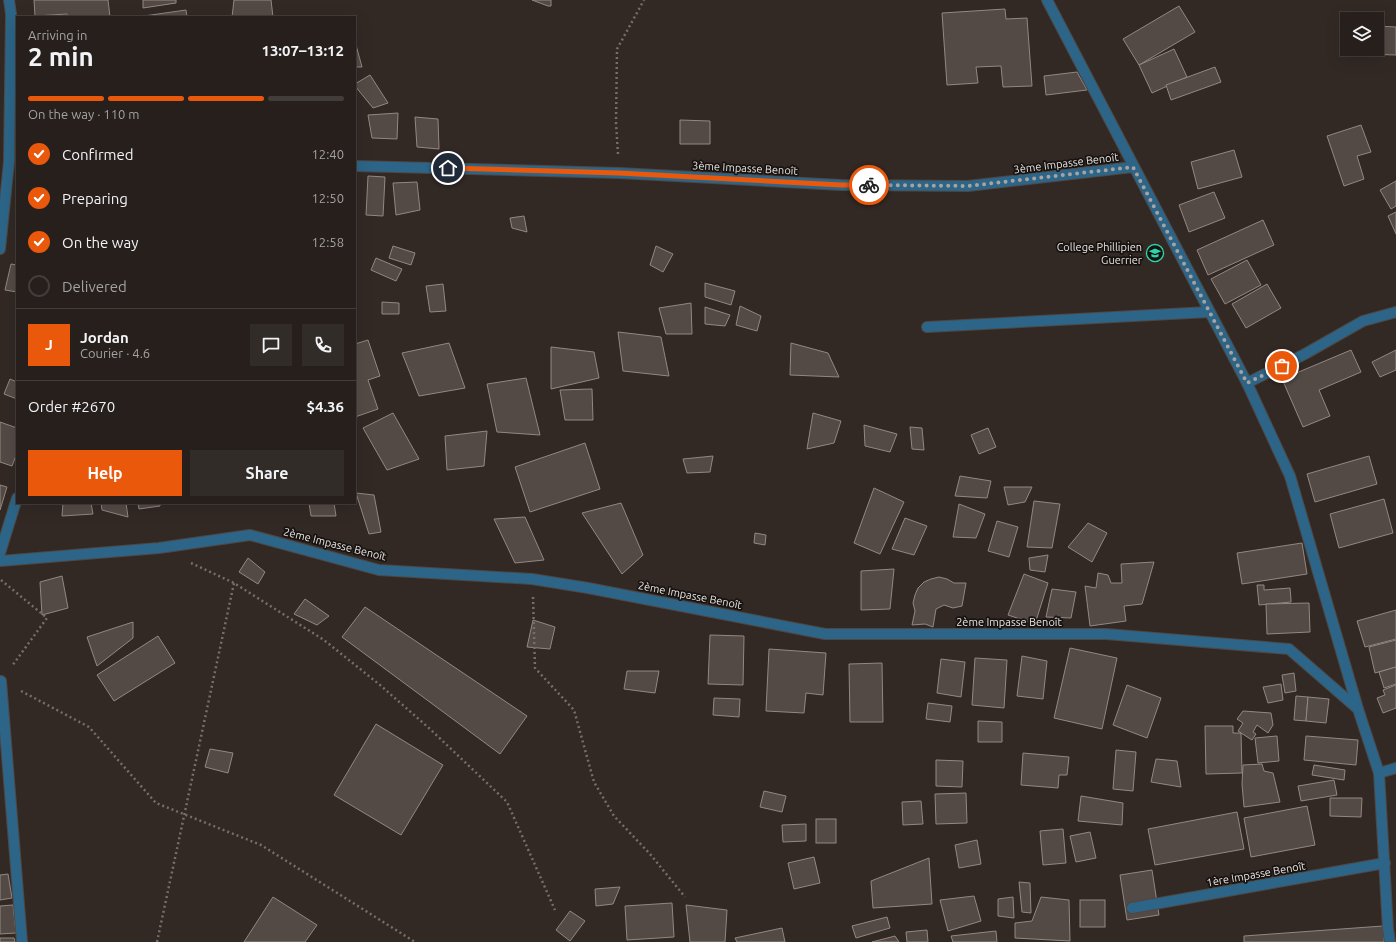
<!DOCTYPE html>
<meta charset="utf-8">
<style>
:root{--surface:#261f1c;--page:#322c29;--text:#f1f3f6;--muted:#a4a2a3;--line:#423d3b;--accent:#ea580c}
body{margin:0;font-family:Ubuntu,sans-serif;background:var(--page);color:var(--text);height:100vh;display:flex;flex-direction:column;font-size:15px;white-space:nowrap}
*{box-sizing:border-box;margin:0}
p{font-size:13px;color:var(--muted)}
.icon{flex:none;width:22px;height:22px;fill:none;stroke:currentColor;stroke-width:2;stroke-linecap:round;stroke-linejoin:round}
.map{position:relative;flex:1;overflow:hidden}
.panel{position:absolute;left:16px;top:16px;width:340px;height:488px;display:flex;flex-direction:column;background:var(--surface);border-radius:0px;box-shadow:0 4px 16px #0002,0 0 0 1px var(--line)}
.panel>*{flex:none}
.fabs{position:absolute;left:1340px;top:12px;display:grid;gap:8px}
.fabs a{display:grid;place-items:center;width:44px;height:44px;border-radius:0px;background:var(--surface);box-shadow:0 4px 16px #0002,0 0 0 1px var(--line);font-size:20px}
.pin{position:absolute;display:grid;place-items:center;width:34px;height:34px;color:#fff;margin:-17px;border:2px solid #fff;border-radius:50%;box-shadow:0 1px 4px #0007}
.courier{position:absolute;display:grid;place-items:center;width:40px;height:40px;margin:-20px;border:3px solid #ea580c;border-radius:50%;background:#fff;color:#222;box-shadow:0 1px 5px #0007}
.overview em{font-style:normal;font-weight:700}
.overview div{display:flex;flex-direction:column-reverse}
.overview{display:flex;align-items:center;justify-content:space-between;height:68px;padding:0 12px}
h1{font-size:26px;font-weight:700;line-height:30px}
.bar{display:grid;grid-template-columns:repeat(4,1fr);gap:6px 4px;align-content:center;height:48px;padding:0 12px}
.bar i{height:5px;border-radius:3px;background:var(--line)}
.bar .selected{background:var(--accent)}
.bar p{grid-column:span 4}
.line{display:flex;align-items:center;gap:10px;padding:0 12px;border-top:1px solid var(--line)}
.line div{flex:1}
.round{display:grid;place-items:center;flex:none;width:42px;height:42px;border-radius:0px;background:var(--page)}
ol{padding:0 12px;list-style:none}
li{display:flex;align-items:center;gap:12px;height:44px}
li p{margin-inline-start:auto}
li .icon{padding:4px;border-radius:50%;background:var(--accent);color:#fff;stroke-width:4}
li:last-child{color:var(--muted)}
li i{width:22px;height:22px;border:2px solid var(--line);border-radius:50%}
.action{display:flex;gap:8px;margin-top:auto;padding:8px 12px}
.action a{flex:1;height:46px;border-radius:0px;background:var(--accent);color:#fff;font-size:16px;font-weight:700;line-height:46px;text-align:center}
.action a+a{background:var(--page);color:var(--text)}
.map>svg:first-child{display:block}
</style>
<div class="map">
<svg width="1396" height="942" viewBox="0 0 1396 942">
<rect width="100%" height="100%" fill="#322925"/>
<g fill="#544a45" stroke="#938782">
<path d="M34 0H108L110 17H68L67 14 35 16Z"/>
<path d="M143 0H176V3L143 8Z"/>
<path d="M234 0H271L273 17H232Z"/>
<path d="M532 0H551V6H548Z"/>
<path d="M1179 6 1195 32 1139 65 1123 39Z"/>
<path d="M1005 9 1006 19 1027 18 1032 86 1003 87 1001 66 976 67 978 83 947 85 942 13Z"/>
<path d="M186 10 187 17H144V16Z"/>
<path d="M1377 26 1396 27V55L1365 54 1366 49H1377Z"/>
<path d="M355 45H356L362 67H355Z"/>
<path d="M1174 49 1187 77 1152 93 1139 65Z"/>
<path d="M1215 67 1221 82 1171 100 1166 85Z"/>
<path d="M1077 72 1087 90 1046 95 1044 76Z"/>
<path d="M370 75 388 103 373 108 355 86V84Z"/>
<path d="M398 113 397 139 372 138 368 115Z"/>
<path d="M415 117 438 119 439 149 417 147Z"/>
<path d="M680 120 710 121V144H680Z"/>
<path d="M1361 125 1371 152 1357 156 1364 179 1344 186 1327 136Z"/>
<path d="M1234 150 1242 177 1198 189 1191 162Z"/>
<path d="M368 176 385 177 383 216 366 215Z"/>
<path d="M1396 181V206L1391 209 1380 190Z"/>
<path d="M417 182 420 210 396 215 393 183Z"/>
<path d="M1214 192 1225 218 1189 232 1179 205Z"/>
<path d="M1396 212V234L1388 216Z"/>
<path d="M524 216 527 232 512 228 510 218Z"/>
<path d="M1263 220 1274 245 1208 275 1197 250Z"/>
<path d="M393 246 415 253 411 265 389 258Z"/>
<path d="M656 246 673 254 663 272 650 265Z"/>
<path d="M376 258 402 269 396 281 371 270Z"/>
<path d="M1247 260 1261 285 1225 304 1211 279Z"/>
<path d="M11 264 17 265V292L5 290Z"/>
<path d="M705 283 735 291 731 305 705 297Z"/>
<path d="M443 284 446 311 430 312 426 286Z"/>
<path d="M1267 284 1281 308 1246 328 1232 304Z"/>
<path d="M382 302 399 303V314H382Z"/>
<path d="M691 303 692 334H666L659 308Z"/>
<path d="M740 306 761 316 757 331 736 325Z"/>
<path d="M705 307 730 315 725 326 705 324Z"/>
<path d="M618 332 661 337 669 376 623 371Z"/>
<path d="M368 340 380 376 368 380 378 409 355 417V344Z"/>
<path d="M449 343 465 388 419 396 402 353Z"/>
<path d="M791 343 828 353 839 377 790 375Z"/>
<path d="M551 347 594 352 599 378 551 389Z"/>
<path d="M1351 350 1361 372 1319 390 1330 416 1303 427 1282 379Z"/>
<path d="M1396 350V370L1380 377 1372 362Z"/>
<path d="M526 378 540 435 497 432 487 384Z"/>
<path d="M10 379 17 382V399L4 394Z"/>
<path d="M592 389 593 420H565L560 390Z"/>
<path d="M393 413 419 459 387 470 363 428Z"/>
<path d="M813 413 841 421 834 443 807 449Z"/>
<path d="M0 422 17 428V453L12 466 0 462Z"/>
<path d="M864 425 897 434 890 452 865 446Z"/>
<path d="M910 427 922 428 924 450 912 449Z"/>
<path d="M988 428 996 447 979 454 971 435Z"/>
<path d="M487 431 484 466 447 470 445 436Z"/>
<path d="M585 443 600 489 530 512 515 467Z"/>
<path d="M713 456 710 472 687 473 683 459Z"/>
<path d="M1369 456 1377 484 1315 502 1307 474Z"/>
<path d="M960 476 991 481 987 498 955 496Z"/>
<path d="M0 485 7 487 0 510Z"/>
<path d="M1004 487H1032L1025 502 1008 505Z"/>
<path d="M874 488 904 502 880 554 854 543Z"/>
<path d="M356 493 374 495 381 532 369 534Z"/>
<path d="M1384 499 1393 533 1339 548 1330 514Z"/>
<path d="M1034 501 1060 504 1052 548 1027 547Z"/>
<path d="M63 503H91L93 514 62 516Z"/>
<path d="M101 503H126L128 517 102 510Z"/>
<path d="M138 503H160V506L139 509Z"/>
<path d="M309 503H334L336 516H311Z"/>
<path d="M621 503 643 555 622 574 582 513Z"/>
<path d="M959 504 985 514 976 538 953 537Z"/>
<path d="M525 517 544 560 515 563 494 519Z"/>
<path d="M905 518 927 526 914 555 892 549Z"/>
<path d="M997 521 1018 527 1009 557 988 551Z"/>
<path d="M1088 523 1107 533 1092 562 1068 547Z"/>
<path d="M755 533 766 535 765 545 754 543Z"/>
<path d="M1302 543 1307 574 1242 584 1237 553Z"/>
<path d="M1048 555 1045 572 1030 570 1029 558Z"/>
<path d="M248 558 265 572 258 584 239 572Z"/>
<path d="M1154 562 1142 604 1124 606 1126 621 1090 626 1085 586 1096 588 1098 573 1108 575 1111 583H1122L1121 564Z"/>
<path d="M894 569 890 609 861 610V571Z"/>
<path d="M1024 574 1048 583 1035 624 1008 615Z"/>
<path d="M62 576 68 608 42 615 40 582Z"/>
<path d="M939 577 947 579 954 583H966L962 606 953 608 944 605 936 609 933 627 925 624 912 625 915 611 913 603 915 595 918 588 924 582 931 579Z"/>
<path d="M1257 585H1264V590L1290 588 1291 600V602L1259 605Z"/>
<path d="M1052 589 1076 592 1071 618 1046 617Z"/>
<path d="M305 599 329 616 317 625 294 614Z"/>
<path d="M1309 603 1310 632 1267 634 1266 604Z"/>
<path d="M365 607 527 716 500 754 342 637Z"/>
<path d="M1396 610V639L1365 647 1357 621Z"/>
<path d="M533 620 555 627 550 649 527 647Z"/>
<path d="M133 622V638L97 666 87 637Z"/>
<path d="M710 635 744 636 743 685 708 684Z"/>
<path d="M158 636 175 663 114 701 97 675Z"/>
<path d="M1396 640V667L1375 673 1369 647Z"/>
<path d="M1070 648 1117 658 1102 729 1054 718Z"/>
<path d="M769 649 826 653 823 695 806 693 804 713 766 711Z"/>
<path d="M1022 656 1047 661 1043 699 1017 696Z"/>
<path d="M975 658 1007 660 1004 708 972 705Z"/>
<path d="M941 659 965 662 961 697 937 693Z"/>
<path d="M882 663 883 722H850L849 664Z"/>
<path d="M1396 667V684L1384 688 1379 672Z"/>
<path d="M627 671H659L655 693 624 689Z"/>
<path d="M1294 673 1296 691 1285 693 1282 675Z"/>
<path d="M1281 684 1283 700 1268 703 1263 687Z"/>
<path d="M1127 685 1161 698 1147 738 1113 725Z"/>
<path d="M1396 685V708L1383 713 1377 698 1385 695 1383 690Z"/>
<path d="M1296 696 1308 697 1306 721 1294 720Z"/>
<path d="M1308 697 1329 699 1326 723 1306 721Z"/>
<path d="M714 698 740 699 739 717 713 715Z"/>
<path d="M928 703 952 706 950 722 926 719Z"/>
<path d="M1243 711 1271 713 1273 725 1268 733 1257 725 1253 732 1256 734 1252 740 1238 731 1243 723 1237 719Z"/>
<path d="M978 721 1002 722V742H978Z"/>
<path d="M376 724 443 765 401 835 334 795Z"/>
<path d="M1205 726H1233V733H1241L1242 773 1206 774Z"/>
<path d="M1277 736 1279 761 1258 763 1255 738Z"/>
<path d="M1306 736 1358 740 1356 765 1304 760Z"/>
<path d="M210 749 233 753 228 773 205 767Z"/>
<path d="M1116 750 1136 752 1133 791 1113 789Z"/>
<path d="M1023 753 1069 757 1067 775H1059L1058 788 1021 785Z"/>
<path d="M1156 759 1177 761 1181 787 1151 782Z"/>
<path d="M936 760 963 761 962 787 936 786Z"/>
<path d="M1262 764 1264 771 1273 773 1280 802 1244 807 1242 784 1243 765Z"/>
<path d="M1314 765 1345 770 1344 780 1312 775Z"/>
<path d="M1334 780 1337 795 1301 801 1298 786Z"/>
<path d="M764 791 786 796 782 812 760 807Z"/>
<path d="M966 793 967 823 936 824 935 794Z"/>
<path d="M1081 796 1123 803 1122 825 1078 821Z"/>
<path d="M1330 798H1362L1361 817 1330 816Z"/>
<path d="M921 801 923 824 903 825 902 802Z"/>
<path d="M1307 806 1315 845 1251 857 1244 818Z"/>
<path d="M1237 812 1244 849 1155 865 1148 829Z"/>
<rect x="816" y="819" width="20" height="24"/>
<path d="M806 824V841L783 842 782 825Z"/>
<path d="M1063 829 1066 863 1043 865 1040 831Z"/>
<path d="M1090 832 1096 858 1076 862 1070 836Z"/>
<path d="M977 840 981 864 959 868 955 845Z"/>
<path d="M814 857 820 883 794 889 788 863Z"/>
<path d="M929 858 932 904 873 908 871 881Z"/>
<path d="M1152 870 1159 915 1127 920 1120 875Z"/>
<path d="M8 874 12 898 0 900V875Z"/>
<path d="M1019 882 1030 883 1031 913 1022 912Z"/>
<path d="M620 887 613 904 596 906 595 889Z"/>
<path d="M974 896 981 921 948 931 940 900Z"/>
<path d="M273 897 317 925 305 942H244Z"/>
<path d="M1013 897 1014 918 998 916V899Z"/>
<path d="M1041 897 1069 900 1070 941 1015 938V923L1032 921Z"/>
<rect x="1080" y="900" width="25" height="27"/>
<path d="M672 903 674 937 627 940 625 906Z"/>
<path d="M13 905 16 933 0 934V906Z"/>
<path d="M686 905 727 910 725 942H690Z"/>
<path d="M570 911 585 921 570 941 556 930Z"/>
<path d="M887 917 890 928 856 938 852 926Z"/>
<path d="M1383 926 1384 942H1244V936Z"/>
<path d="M782 928 785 942H737L735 938Z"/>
<path d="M927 930 928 942H907L906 932Z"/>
<path d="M996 931 997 942H953L951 936Z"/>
<path d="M895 936 899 942H872Z"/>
<path d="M0 938H14L15 942H0Z"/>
</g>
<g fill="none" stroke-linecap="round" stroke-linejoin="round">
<g stroke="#4f4743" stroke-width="12">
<g id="lane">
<path d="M927 327 1209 312"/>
<path d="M1 681 22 942"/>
<path d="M1379 773 1396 768"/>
</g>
</g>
<g stroke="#4f4743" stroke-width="12">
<g id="street">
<path d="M1047 0 1247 383 1290 476 1358 709 1379 773 1388 929 1390 942"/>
<path d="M355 166 619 173 841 185 968 186 1133 167"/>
<path d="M0 249 9 162 11 14 9 0"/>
<path d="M1247 383 1305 354 1363 321 1396 312"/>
<path d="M0 553 17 498"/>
<path d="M0 561 159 548 250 535 379 570 532 579 588 588 825 634H1106L1289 649 1358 709"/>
<path d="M1132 908 1385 863"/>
</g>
</g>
<g stroke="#766e6b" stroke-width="2.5" stroke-dasharray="2 3" stroke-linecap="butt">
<path d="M618 154 616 123 617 49 644 0"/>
<path d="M191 563 234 583 324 640 380 685 430 729 507 802 555 910"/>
<path d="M1 580 47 618 12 666"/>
<path d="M533 597 535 668 574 710 594 782 614 816 650 854 685 897"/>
<path d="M21 691 89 727 156 803 261 845 415 942"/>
<path d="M157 942 234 583"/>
</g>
<use href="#lane" stroke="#2c6587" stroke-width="10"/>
<use href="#street" stroke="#2c6587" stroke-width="10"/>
</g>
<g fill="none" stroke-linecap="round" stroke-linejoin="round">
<path stroke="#a9a29f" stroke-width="4" stroke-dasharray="0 7.2" d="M869 185 968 186 1133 167 1247 383 1282 366"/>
<path stroke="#ea580c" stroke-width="5" d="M448 168 619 173 841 185H869"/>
</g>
<defs>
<g id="school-ring" transform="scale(0.9)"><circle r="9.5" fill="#171311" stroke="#30d4aa" stroke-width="1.5"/><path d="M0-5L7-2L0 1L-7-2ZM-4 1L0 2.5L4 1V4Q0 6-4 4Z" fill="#30d4aa"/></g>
</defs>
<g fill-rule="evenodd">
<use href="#school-ring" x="1155" y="253"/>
</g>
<g text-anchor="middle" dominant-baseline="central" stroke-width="3.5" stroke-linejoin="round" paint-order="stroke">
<g font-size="11" fill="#e9e3e0" stroke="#171311">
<text transform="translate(1066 163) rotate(-7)">3ème Impasse Benoît</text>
<text transform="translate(745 168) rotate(3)">3ème Impasse Benoît</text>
<text transform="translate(335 544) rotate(14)">2ème Impasse Benoît</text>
<text transform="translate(690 595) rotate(11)">2ème Impasse Benoît</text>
<text x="1009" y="622">2ème Impasse Benoît</text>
<text transform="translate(1256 874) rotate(-10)">1ère Impasse Benoît</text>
</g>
<g font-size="11" fill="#e9e3e0" stroke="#171311" text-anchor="end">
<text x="1142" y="247">College Phillipien<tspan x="1142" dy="13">Guerrier</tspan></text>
</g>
</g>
</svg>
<div class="fabs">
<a><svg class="icon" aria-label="layers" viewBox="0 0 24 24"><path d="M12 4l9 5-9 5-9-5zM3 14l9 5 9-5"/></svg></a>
</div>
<div class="pin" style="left:1282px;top:366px;background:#ea580c"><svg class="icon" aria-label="bag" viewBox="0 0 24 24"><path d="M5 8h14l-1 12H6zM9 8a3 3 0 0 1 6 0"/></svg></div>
<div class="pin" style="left:448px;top:168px;background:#1f2937"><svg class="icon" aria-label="home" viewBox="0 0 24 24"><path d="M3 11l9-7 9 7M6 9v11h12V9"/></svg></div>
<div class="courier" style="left:869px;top:185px"><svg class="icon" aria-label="bike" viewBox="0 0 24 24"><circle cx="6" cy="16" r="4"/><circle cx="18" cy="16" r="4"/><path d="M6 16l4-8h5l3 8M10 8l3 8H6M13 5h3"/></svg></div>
<section class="panel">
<div class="overview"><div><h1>2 min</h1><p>Arriving in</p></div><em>13:07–13:12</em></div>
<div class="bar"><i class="selected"></i><i class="selected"></i><i class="selected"></i><i></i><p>On the way · 110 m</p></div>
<ol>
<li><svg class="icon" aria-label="check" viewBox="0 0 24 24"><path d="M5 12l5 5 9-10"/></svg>Confirmed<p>12:40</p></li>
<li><svg class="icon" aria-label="check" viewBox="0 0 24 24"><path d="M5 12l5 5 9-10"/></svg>Preparing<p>12:50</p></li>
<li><svg class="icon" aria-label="check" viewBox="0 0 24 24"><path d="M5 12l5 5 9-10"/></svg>On the way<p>12:58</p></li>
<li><i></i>Delivered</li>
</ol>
<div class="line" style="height:72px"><b class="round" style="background:var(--accent);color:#fff">J</b><div><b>Jordan</b><p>Courier · 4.6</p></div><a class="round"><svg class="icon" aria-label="chat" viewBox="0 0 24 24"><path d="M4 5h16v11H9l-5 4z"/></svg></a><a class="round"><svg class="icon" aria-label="phone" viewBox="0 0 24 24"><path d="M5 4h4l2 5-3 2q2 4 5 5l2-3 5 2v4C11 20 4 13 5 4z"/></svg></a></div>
<div class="line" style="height:52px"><div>Order #2670</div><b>$4.36</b></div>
<div class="action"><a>Help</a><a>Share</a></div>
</section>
</div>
